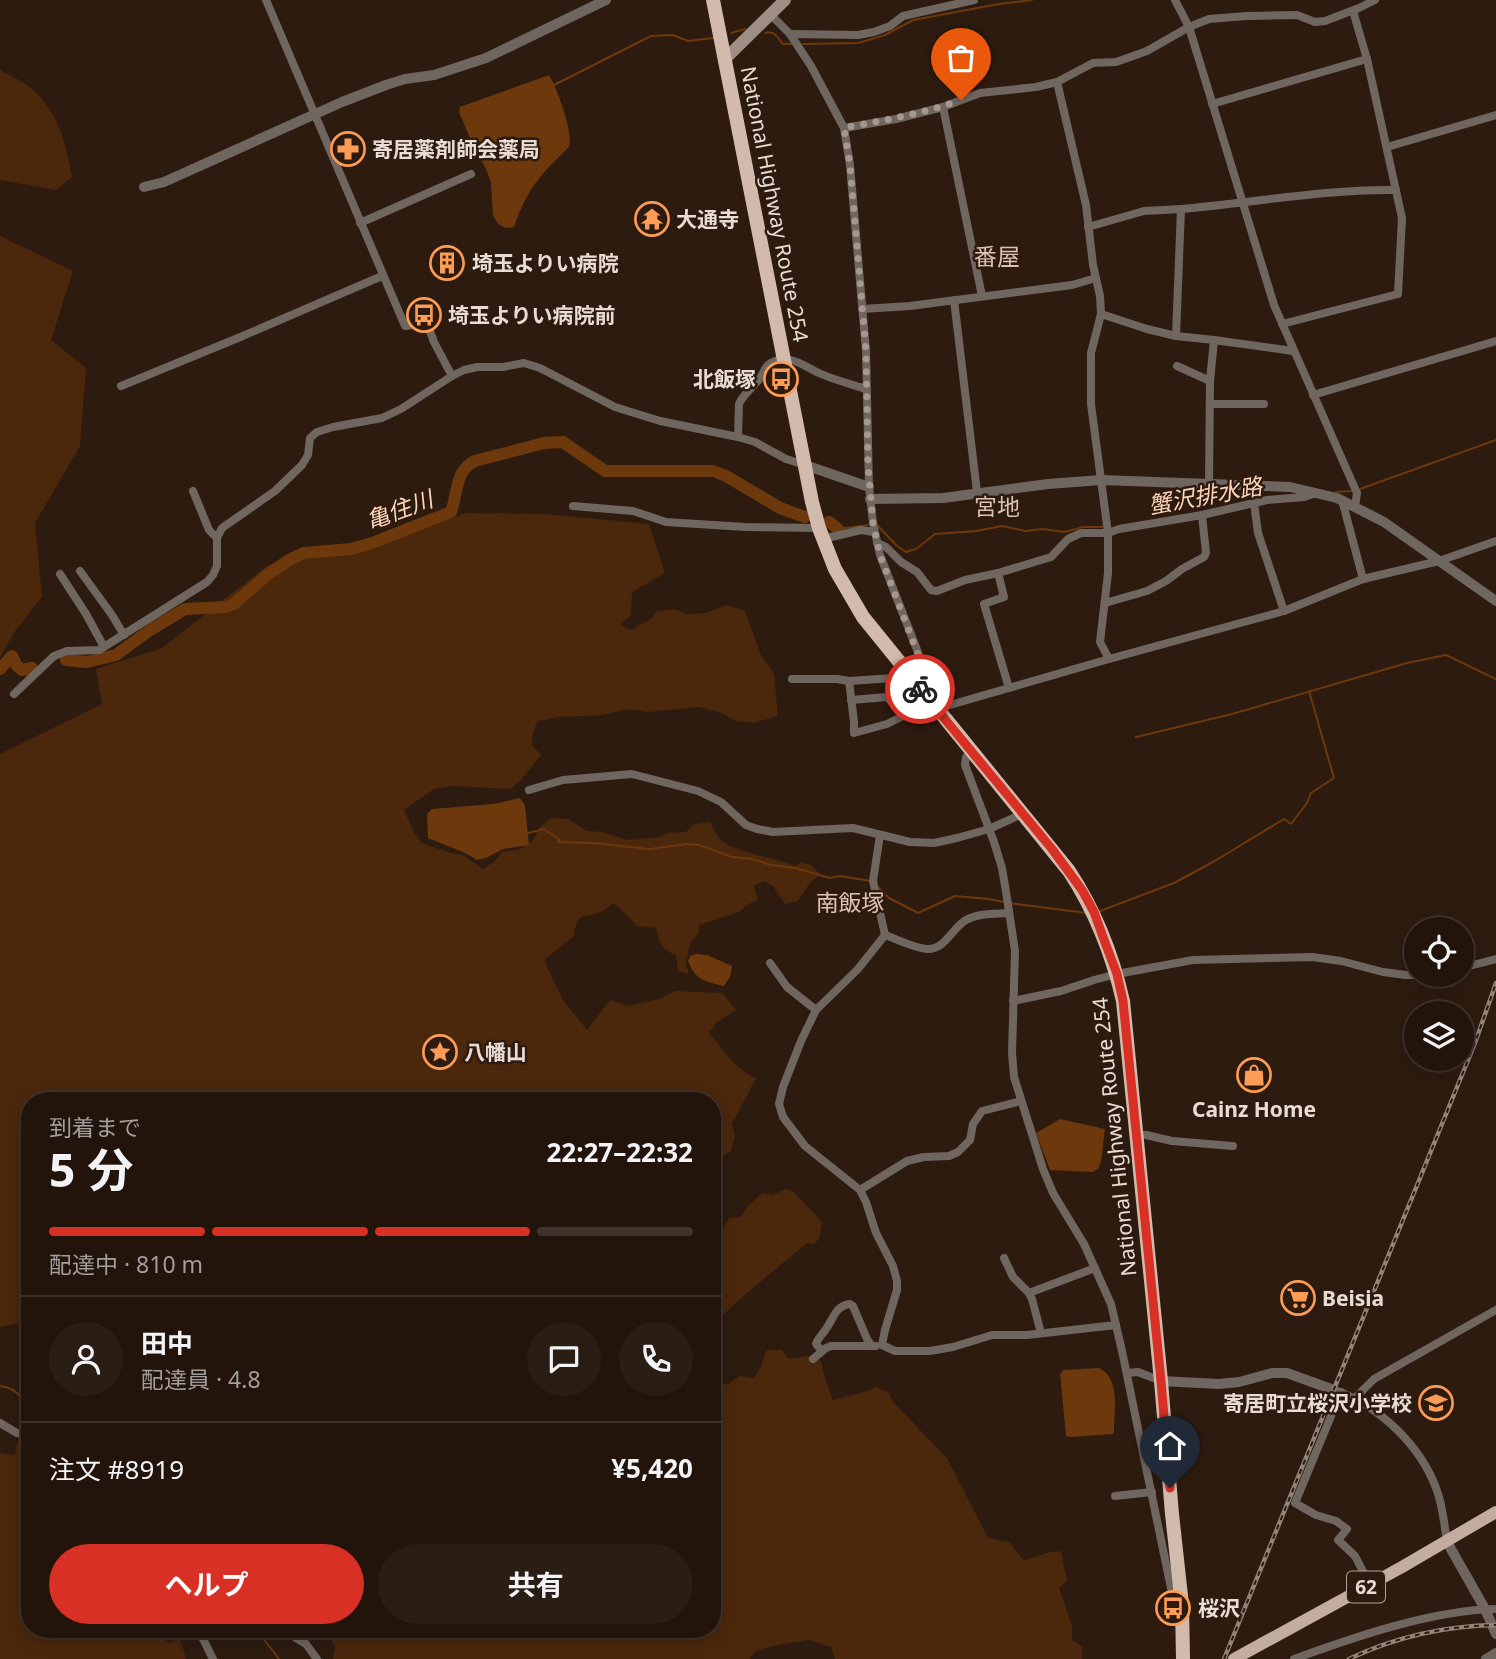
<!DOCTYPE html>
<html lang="ja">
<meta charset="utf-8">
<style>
:root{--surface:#22140b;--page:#2a1d14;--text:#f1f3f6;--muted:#a29e9d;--line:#3f332c;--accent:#d93025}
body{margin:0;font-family:"Noto Sans","Noto Sans JP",sans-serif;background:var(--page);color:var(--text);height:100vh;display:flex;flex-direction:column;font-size:26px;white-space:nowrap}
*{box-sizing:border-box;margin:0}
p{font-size:23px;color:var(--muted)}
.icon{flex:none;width:38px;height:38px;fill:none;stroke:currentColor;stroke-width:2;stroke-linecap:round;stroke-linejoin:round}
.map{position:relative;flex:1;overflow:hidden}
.panel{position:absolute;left:21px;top:1092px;width:700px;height:546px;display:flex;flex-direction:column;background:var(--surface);border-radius:28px;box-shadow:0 4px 18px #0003,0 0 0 2px var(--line)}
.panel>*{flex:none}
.fabs{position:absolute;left:1404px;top:917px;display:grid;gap:14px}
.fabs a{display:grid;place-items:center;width:70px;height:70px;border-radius:50%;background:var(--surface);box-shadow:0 4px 18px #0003,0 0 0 2px var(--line);font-size:35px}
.pin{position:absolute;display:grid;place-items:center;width:60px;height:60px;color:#fff;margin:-72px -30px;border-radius:50% 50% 50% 0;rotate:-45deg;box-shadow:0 0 7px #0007}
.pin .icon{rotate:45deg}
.courier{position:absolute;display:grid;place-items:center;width:70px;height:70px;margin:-35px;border:5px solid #d93025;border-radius:50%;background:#fff;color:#222;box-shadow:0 2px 9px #0007}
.summary em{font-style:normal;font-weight:700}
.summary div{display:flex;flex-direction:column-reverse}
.summary{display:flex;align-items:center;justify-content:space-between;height:119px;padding:0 28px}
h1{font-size:46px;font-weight:700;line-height:52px}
.bar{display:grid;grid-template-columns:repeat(4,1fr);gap:10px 7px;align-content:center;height:84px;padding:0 28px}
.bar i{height:9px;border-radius:5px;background:var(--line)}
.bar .selected{background:var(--accent)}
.bar p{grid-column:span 4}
.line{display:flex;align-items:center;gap:18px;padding:0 28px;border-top:2px solid var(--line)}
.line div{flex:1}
.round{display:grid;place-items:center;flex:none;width:74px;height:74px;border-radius:37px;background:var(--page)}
.button{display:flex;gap:14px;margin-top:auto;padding:14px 28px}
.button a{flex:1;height:80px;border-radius:42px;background:var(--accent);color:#fff;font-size:28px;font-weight:700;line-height:80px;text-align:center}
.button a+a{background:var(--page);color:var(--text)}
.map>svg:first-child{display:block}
</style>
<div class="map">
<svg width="1496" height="1659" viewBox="0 0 1496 1659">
<rect width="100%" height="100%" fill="#2d1b0f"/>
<g fill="#4b270c">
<path d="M0 70C9 75 20 80 28 86 58 109 66 143 72 177L56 190 0 180Z"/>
<path d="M0 236 73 271 51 340 86 368 80 446 35 523 42 597 15 631 0 657Z"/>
<path d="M466 513 546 514 649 524 665 573 632 592 631 615 620 625 631 630 652 618 657 611 675 609 686 614 706 613 727 605 745 611 761 655 774 674 778 716 753 723 736 721 722 713 699 707 648 712 626 709 604 715 560 717 538 721 533 732 532 745 541 755 521 780 511 789 452 786 434 789 404 810 414 832 422 843 454 854 463 855 483 869 496 860 502 852 518 850 532 842 540 827 551 818 568 819 587 831 601 832 628 840 660 837 667 833 686 832 694 824 710 822C714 830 718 839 727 844 748 855 773 857 795 866L801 862 811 865 820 874 809 884 798 901 785 904 773 886 763 881 754 886 758 900 749 904 739 912 699 925V933L690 943 686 963 689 974 678 971 676 955C662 950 659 943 656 928L637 926 628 916 614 903C610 906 607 909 603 911 584 920 577 909 574 936L544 960 563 1000 587 1030 610 1000 629 1006 656 1000 676 991 722 993 736 1010 717 1022 709 1033C725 1051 733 1068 756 1078L732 1124 735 1136 731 1151 712 1163V1101H30V1321L0 1327V754L102 704 96 669 162 648 268 565 375 545Z"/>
<path d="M786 1189 794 1192 822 1222 819 1239 814 1244 807 1243 741 1298 712 1325V1239L719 1235 729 1218 741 1217 749 1205 762 1193 773 1195Z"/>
<path d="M767 1350H782L789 1359 807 1356 821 1361 824 1375 833 1400 864 1392 876 1387 888 1392 893 1402 947 1458 988 1538 1009 1542 1024 1561 1049 1552 1061 1551 1067 1581 1059 1588 1072 1626V1639L1082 1647V1659H835L831 1647 809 1640 777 1645 756 1651 749 1659H333L335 1647 326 1629H712V1388L715 1385 729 1384 739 1376 753 1378C761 1371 762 1360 767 1350Z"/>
<path d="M21 1437 30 1439V1629H158L168 1643 180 1639 186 1659H0V1453L15 1455 17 1443Z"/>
</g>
<g fill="#6d380b">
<path d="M549 75C557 88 574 134 569 147 540 175 527 189 514 227 504 230 497 225 493 215L491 183 486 169 472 143 459 112 460 107Z"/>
<path d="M520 798 525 805 529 845 503 849 486 858 477 860C462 850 444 845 428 838L427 814 432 809 494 804Z"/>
<path d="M696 954 707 955 732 966 730 977 724 986C706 982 695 980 688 961L690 956Z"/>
<path d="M1060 1119 1105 1129 1101 1161 1098 1169 1092 1172 1050 1170 1036 1133Z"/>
<path d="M1099 1368C1121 1378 1114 1413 1114 1432L1113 1434 1071 1437 1066 1436 1060 1373H1062L1063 1370Z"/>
</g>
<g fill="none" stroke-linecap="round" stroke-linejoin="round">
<g stroke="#6d380b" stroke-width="2">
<path d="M731 33 745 29"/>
<path d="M765 33C774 30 777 37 783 44H791"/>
<path d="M803 44 858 43 885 35 913 20 999 4 1032 0"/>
<path d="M554 85 651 36 673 35 688 41 713 38"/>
<path d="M1360 489 1496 440"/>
<path d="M1336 492 1352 491"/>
<path d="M878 526 897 546 906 552 916 549 935 534 976 531 1002 526 1025 531 1043 529 1064 532 1083 527H1102"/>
<path d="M838 529 868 525"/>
<path d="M1136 737 1232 714 1407 663 1446 655 1496 679"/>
<path d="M528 833 544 829 560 840 558 842 593 843 649 849 688 844 699 845 732 857 752 859 771 865 795 868 830 878 840 876 871 881"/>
<path d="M878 887 889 898 918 913 955 896 989 899 1004 902"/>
<path d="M1009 903 1087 913"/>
<path d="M1100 911 1174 883 1213 862 1284 819 1291 824 1307 803 1311 793 1334 778 1309 691"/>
<path d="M0 1386C18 1388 28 1402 30 1419"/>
<path d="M256 1629 279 1659"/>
</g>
<g stroke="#6d380b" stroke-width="12">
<path d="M829 522 838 529"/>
<path d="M66 660 87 662 116 655 150 630 185 609 226 607 234 604 267 575 289 560 304 553 351 549 372 543 451 512C458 493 455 470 475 461L544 443 563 442 605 471H713L726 476 780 508 805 517"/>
<path d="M0 669 12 656 17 666 22 670 32 668"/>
</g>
<g stroke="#706660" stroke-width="8">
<path d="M266 0 405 326 427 323 434 342 452 376"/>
<path d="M1175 0 1189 27 1274 305 1357 493 1355 507"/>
<path d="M770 14 790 34 811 66 844 128 850 165 866 351 869 487 873 523 880 555 921 660 923 674 918 686"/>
<path d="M790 34 858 35 874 32 890 26 903 16 974 0"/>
<path d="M1057 82 1086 205 1093 265 1100 296 1101 314 1091 353V404L1108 533V573L1100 642 1109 659"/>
<path d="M1212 104 1367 59"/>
<path d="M943 107 982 296"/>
<path d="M844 128 896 119 943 107 980 93 1036 87 1057 82 1093 63 1116 62 1147 51 1189 27 1209 19 1247 16 1297 15 1315 22 1325 21 1359 8 1375 0"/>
<path d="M1387 147 1496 115"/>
<path d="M360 223 471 174"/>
<path d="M1088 227 1144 211 1181 209"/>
<path d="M954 300 977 492"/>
<path d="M862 309 910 306 1072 285 1096 278"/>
<path d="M1101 314 1147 329 1176 336 1214 340 1293 351"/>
<path d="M1282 324 1398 294 1402 218 1367 59 1353 11"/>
<path d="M1176 336 1181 209C1253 203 1324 189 1396 190"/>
<path d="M1177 366 1210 381"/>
<path d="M121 386 238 338 382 276"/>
<path d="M1313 395 1496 341"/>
<path d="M1210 404H1264"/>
<path d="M738 437 739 404C743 395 750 390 756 383 762 378 763 370 768 365 786 351 804 366 819 373 834 380 851 384 866 389"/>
<path d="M1209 484 1210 381 1214 340"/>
<path d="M193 491 209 530 217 538"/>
<path d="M1342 500 1363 579"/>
<path d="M1254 503 1258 533 1284 611"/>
<path d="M573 506 633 511 666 522 745 527 819 528"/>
<path d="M823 539 861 530 874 532"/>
<path d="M877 543 886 547 901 562 917 572 931 590 937 591 965 580 998 573 1051 557 1068 539 1081 533H1108L1119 529 1202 515 1267 500 1304 497 1316 493"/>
<path d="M80 571 112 615 124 635"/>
<path d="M998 573 1004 597 984 604 1009 688"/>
<path d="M60 574 86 614 104 647"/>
<path d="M1105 603 1147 591 1166 581 1182 569 1204 557 1206 553 1202 515"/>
<path d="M792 679H837L849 681 894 678 921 707"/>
<path d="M849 681 854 722V733L887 724 921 707 936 709 1109 659 1266 616 1284 611 1363 579 1439 561 1496 541"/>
<path d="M14 694 54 656 67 651 99 650 207 582 213 575 217 566V538L222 528 275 491 302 465 308 455 310 438 317 432 333 427 382 418 401 409 452 376 464 370 477 367H503L524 363 540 368 615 407 660 421 738 437 755 442 786 459 805 465"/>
<path d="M851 700 887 697 904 716"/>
<path d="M971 752 966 757 965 765 994 842 1002 868 1007 898 1015 951 1012 1053 1014 1077 1043 1169 1053 1193 1084 1244 1111 1304 1122 1351 1172 1593 1175 1600 1180 1604"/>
<path d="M529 790 563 780 632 774 698 791 721 802 746 825 757 829 773 832 853 828 910 842 934 843 957 838 989 829 1022 814"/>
<path d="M880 835 873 881 885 935 858 969 816 1010 801 1041 783 1087 779 1104 783 1117 805 1146 860 1190 866 1202 876 1233 893 1266 897 1281V1290L885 1330 882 1345 895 1351H930L953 1347 992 1335H1027L1116 1325"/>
<path d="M885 935C897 939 913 948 927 949 945 950 952 928 966 920 979 913 994 914 1009 913"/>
<path d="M770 963 787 987 816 1010"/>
<path d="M1461 968 1496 959"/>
<path d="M1013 1001 1061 991 1094 980 1117 974 1193 960 1312 957 1341 961 1383 972 1406 975H1416"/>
<path d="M1136 1135H1146L1172 1141 1233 1146"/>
<path d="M860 1190 907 1161 924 1157 949 1156 958 1152 970 1140 973 1124 982 1111 1021 1101"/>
<path d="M1004 1258 1013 1277 1029 1293 1032 1299 1041 1333"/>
<path d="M1029 1293 1095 1268"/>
<path d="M822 1351 816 1344C818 1338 822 1335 826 1329 834 1318 835 1306 850 1304L853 1306 867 1339 872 1346"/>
<path d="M813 1359 826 1348 831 1346H876"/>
<path d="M1127 1373 1138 1372 1161 1381"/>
<path d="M30 1390V1396"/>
<path d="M1337 1391C1380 1407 1420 1445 1436 1488 1443 1505 1444 1524 1447 1542"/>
<path d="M1341 1392 1295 1503 1316 1515 1336 1521 1347 1529 1338 1540 1355 1556 1370 1585"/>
<path d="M1355 1398 1374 1379 1496 1310"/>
<path d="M0 1423 17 1433 30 1436"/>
<path d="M1115 1496 1152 1492"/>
<path d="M198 1629 213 1659"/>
<path d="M281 1629 306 1644 317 1659"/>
<path d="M1294 1659C1354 1637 1433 1610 1496 1609"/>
</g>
<g stroke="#706660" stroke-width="10">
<path d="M144 187 164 182 342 102 386 85 405 79 434 75 486 58 606 0"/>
<path d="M805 465 869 487"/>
<path d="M870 499 943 498 1048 484 1101 480 1290 487 1337 498 1384 522 1496 601"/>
<path d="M1161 1381 1219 1384 1239 1382 1272 1373H1287L1334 1390"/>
<path d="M1447 1542 1485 1609 1496 1634"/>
<path d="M1486 1659 1496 1653"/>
</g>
<path stroke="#9e8e84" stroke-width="12" d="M724 60 785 0"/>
<path stroke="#c2ada0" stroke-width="12" d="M1234 1659 1402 1567 1496 1512"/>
<path stroke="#d2bbac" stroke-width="14" d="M713 0 812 502 819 528 835 569 863 617 1069 871C1096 912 1112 953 1123 1001L1161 1381 1172 1514 1182 1605 1183 1659"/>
<g stroke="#93847a" stroke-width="4.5">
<g id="rail">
<path d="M1224 1659 1475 1043 1496 983"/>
<path d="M1349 1659C1395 1637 1444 1626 1496 1625"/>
</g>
</g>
<use href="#rail" stroke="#2d1b0f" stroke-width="2" stroke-dasharray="5" stroke-linecap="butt"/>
</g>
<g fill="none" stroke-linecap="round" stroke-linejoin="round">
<path stroke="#a7988f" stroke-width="7" stroke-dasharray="0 12.6" d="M920 689 918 686 923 674 920 660 880 555 873 523 868 466 866 351 850 165 844 128C884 120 923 114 961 100"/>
<path stroke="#d93025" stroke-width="9" d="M920 689 1052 849 1082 890 1094 912 1103 937 1117 974 1123 1001 1161 1381 1170 1488"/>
</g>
<defs>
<g id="pharmacy-ring" transform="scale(1.75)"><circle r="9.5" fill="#2d1b0f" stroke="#fd9c55" stroke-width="1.5"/><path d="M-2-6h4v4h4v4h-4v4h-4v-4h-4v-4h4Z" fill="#fd9c55"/></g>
<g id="temple-ring" transform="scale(1.75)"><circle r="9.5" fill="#2d1b0f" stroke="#fd9c55" stroke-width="1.5"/><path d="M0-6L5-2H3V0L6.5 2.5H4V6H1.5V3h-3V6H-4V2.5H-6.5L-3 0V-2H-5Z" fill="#fd9c55"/></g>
<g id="building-ring" transform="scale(1.75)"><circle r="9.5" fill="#2d1b0f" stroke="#fd9c55" stroke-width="1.5"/><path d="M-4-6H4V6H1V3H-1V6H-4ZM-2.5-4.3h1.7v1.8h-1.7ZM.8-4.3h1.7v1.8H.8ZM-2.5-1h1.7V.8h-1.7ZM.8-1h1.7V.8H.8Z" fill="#fd9c55"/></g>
<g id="bus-ring" transform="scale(1.75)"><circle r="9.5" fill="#2d1b0f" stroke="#fd9c55" stroke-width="1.5"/><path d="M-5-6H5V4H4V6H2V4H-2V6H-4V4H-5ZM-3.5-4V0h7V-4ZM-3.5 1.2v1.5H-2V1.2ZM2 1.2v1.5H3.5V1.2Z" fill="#fd9c55"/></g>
<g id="sight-ring" transform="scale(1.75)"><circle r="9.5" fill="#2d1b0f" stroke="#fd9c55" stroke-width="1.5"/><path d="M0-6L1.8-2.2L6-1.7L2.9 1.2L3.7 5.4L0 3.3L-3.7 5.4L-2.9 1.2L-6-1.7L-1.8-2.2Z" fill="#fd9c55"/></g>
<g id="shop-ring" transform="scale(1.75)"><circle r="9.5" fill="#2d1b0f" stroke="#fd9c55" stroke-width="1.5"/><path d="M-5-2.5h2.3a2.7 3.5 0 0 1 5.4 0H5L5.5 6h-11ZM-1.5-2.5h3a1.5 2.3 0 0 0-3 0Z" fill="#fd9c55"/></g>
<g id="supermarket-ring" transform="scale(1.75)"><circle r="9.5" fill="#2d1b0f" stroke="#fd9c55" stroke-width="1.5"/><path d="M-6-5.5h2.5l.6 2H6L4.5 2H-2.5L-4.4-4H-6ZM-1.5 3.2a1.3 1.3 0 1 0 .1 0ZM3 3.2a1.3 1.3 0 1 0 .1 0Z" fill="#fd9c55"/></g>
<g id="school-ring" transform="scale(1.75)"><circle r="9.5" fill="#2d1b0f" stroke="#fd9c55" stroke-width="1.5"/><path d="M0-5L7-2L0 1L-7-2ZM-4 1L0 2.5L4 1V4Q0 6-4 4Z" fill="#fd9c55"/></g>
</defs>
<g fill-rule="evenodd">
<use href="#pharmacy-ring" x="348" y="149"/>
<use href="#temple-ring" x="652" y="219"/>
<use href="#building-ring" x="447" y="263"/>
<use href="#bus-ring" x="424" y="315"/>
<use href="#bus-ring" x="781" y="379"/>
<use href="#sight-ring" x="440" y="1052"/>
<use href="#shop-ring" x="1254" y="1075"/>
<use href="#supermarket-ring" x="1298" y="1298"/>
<use href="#school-ring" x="1436" y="1403"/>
<use href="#bus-ring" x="1173" y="1608"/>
</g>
<g text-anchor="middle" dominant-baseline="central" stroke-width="5" stroke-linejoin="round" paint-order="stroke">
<rect fill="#2d1b0f" stroke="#b1a299" stroke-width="2" x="1347" y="1571.5" width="38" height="31" rx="5"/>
<g font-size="19" font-weight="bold" fill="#e9dcd4">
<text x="1366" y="1587">62</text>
</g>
<g font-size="21" font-weight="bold" fill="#e9dcd4" stroke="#2d1b0f" text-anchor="start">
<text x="372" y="149">寄居薬剤師会薬局</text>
<text x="676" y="219">大通寺</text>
<text x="472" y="263">埼玉よりい病院</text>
<text x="448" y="315">埼玉よりい病院前</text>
<text x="756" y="379" text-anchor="end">北飯塚</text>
<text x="464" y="1052">八幡山</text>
<text x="1254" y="1109" text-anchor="middle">Cainz Home</text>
<text x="1322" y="1298">Beisia</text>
<text x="1412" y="1403" text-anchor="end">寄居町立桜沢小学校</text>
<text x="1198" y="1608">桜沢</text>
</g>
<g font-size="21" fill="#e9dcd4" stroke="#2d1b0f">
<text transform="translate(775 204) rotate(79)">National Highway Route 254</text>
<text transform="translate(1114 1137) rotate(-96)">National Highway Route 254</text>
</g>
<g font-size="23" fill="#dcc3b3" stroke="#2d1b0f">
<text x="997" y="256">番屋</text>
<text x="997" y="506">宮地</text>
<text x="850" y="902">南飯塚</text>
</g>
<g font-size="23" font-style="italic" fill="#fdd4b9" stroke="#2d1b0f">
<text transform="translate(1205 495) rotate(-10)">蟹沢排水路</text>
<text transform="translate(399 509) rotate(-20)">亀住川</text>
</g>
</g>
</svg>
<div class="fabs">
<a><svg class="icon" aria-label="locate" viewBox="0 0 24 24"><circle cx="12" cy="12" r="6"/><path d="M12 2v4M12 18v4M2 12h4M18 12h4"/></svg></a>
<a><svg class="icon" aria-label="layers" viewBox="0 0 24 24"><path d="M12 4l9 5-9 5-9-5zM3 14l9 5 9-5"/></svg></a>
</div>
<div class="pin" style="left:961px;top:100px;background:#ea580c"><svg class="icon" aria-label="bag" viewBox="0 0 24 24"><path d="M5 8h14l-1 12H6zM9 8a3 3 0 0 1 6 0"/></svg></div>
<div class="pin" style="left:1170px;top:1488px;background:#1f2937"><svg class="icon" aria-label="home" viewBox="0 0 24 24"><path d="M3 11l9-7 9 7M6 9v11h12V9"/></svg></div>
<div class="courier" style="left:920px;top:689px"><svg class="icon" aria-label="bike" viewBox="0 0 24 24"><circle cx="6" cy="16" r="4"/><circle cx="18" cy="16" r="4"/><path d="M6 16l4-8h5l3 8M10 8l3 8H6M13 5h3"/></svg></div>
<section class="panel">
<div class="summary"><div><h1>5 分</h1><p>到着まで</p></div><em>22:27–22:32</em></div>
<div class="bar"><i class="selected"></i><i class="selected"></i><i class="selected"></i><i></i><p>配達中 · 810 m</p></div>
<div class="line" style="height:126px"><a class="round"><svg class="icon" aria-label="person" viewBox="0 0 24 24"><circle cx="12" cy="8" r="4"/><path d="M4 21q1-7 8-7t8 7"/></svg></a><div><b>田中</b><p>配達員 · 4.8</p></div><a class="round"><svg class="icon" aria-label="chat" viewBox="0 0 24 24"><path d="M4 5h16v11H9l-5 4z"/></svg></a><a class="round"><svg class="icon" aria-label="phone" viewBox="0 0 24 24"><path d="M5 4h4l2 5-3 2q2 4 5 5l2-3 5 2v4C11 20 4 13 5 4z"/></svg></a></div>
<div class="line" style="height:91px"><div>注文 #8919</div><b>¥5,420</b></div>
<div class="button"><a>ヘルプ</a><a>共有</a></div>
</section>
</div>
